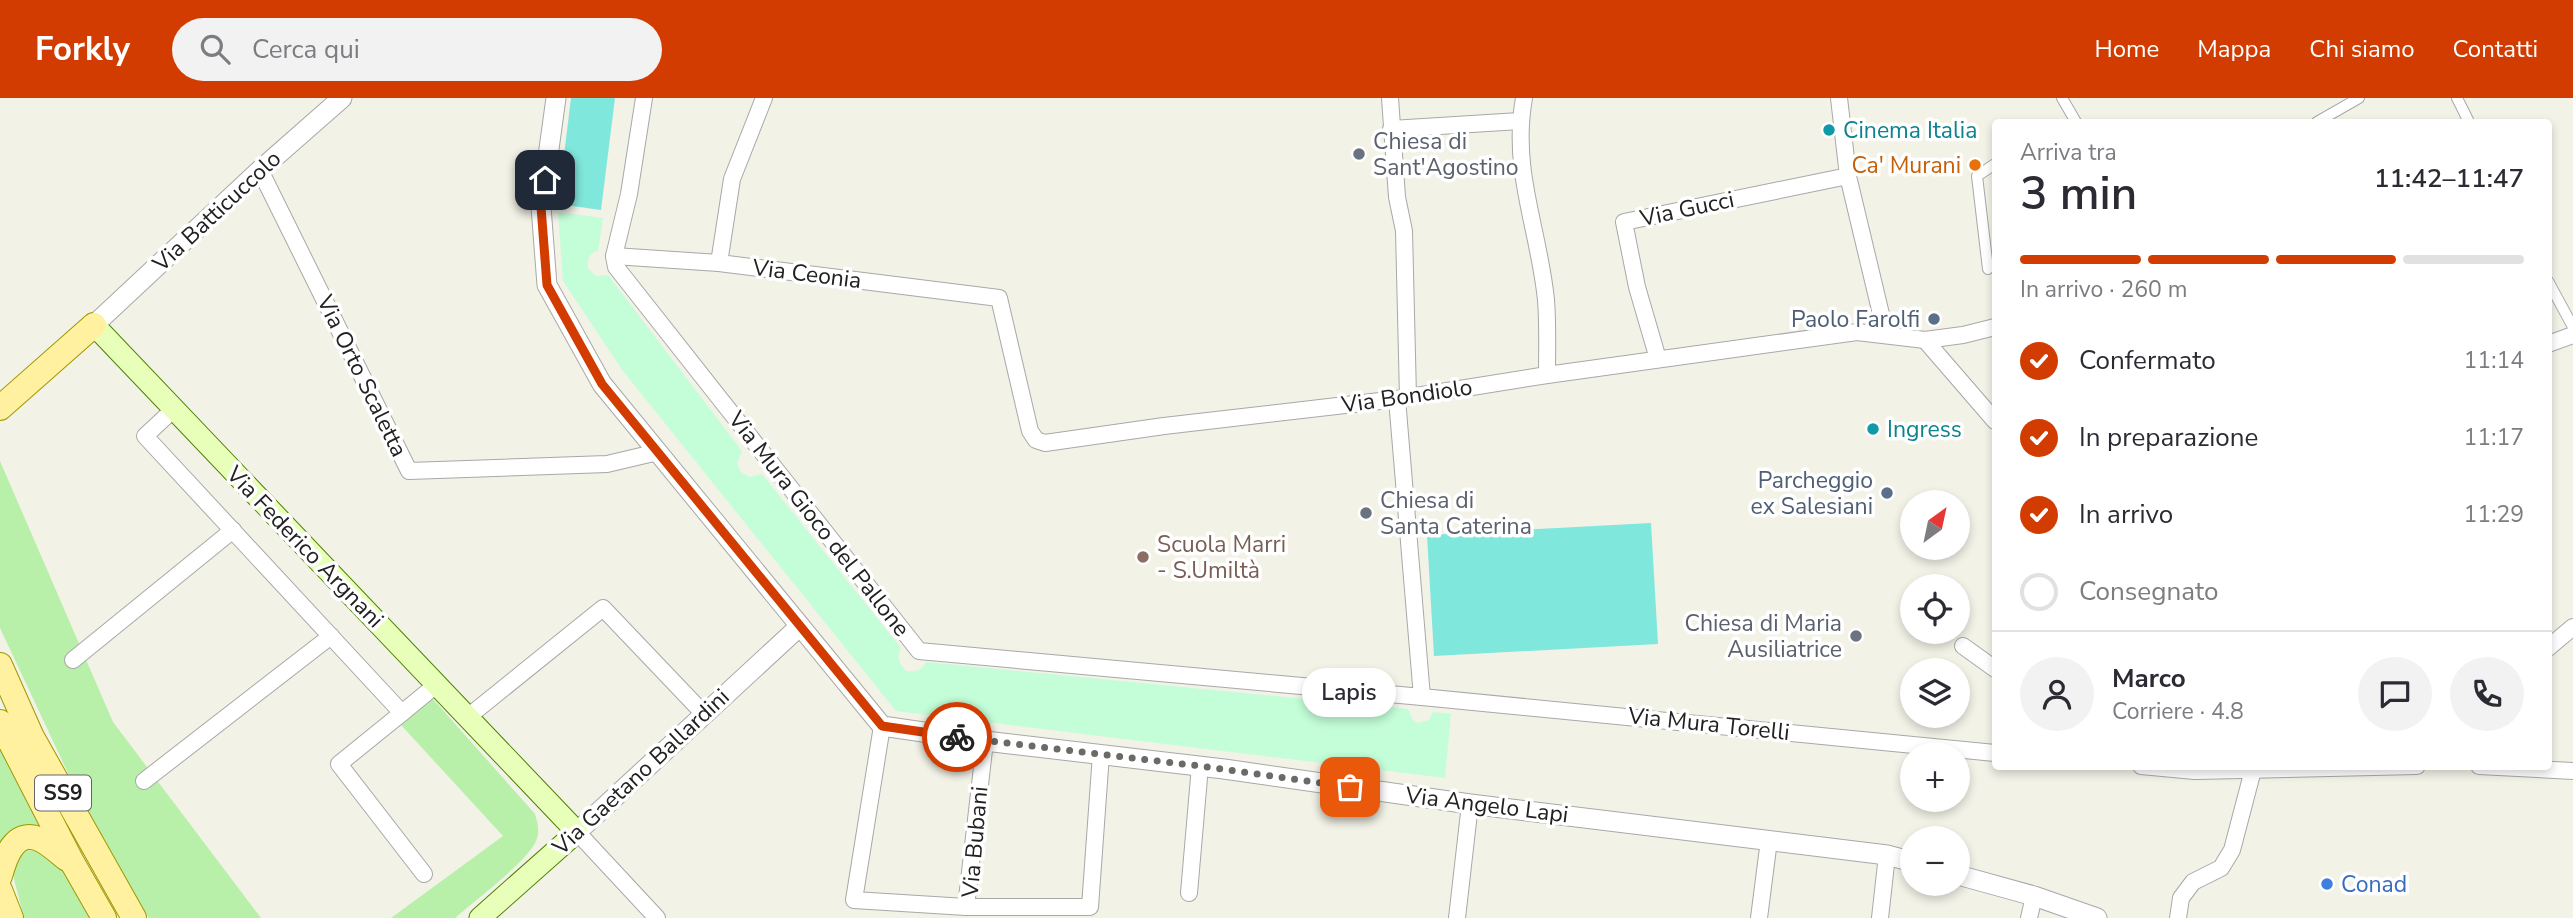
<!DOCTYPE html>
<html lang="it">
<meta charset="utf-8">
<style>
:root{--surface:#fff;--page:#f2f2f3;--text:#2b2b33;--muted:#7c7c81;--line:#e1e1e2;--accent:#d33c00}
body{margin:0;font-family:"Nunito Sans",sans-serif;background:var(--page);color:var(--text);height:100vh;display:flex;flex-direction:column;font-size:26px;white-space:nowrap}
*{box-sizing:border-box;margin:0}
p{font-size:23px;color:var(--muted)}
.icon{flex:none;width:38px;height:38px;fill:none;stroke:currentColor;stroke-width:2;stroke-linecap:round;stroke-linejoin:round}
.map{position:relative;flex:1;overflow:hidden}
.panel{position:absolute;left:1992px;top:21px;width:560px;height:651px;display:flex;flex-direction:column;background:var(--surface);border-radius:7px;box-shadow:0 4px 10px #0003}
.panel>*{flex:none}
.needle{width:46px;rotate:33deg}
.controls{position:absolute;left:1900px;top:392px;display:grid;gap:14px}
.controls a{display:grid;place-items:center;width:70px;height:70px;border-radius:50%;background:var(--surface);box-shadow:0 4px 10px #0003;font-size:35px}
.pin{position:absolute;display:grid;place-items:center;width:60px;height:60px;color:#fff;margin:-30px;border-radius:14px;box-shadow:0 4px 10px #0006}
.courier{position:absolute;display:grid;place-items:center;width:70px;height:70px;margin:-35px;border:5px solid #d33c00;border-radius:50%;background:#fff;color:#222;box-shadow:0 2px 9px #0007}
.bubble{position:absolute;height:49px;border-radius:24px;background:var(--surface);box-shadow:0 4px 10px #0003;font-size:23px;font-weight:600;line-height:49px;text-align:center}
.head em{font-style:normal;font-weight:600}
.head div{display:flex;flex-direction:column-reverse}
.head{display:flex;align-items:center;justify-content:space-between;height:119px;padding:0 28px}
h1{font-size:46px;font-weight:600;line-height:52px}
.bar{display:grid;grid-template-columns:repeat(4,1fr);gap:10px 7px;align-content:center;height:84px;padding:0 28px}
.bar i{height:9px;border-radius:5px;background:var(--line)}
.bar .current{background:var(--accent)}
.bar p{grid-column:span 4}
.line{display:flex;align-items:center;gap:18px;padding:0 28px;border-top:2px solid var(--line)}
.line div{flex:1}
.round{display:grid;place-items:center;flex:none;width:74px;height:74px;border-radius:37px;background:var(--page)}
ol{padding:0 28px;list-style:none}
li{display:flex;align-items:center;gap:21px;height:77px}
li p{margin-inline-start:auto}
li .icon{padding:7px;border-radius:50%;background:var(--accent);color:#fff;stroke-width:4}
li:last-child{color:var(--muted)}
li i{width:38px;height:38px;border:4px solid var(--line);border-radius:50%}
header{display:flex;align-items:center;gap:42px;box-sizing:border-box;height:98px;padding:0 35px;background:var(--accent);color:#fff}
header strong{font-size:33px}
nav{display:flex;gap:38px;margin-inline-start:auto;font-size:24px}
.search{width:490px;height:63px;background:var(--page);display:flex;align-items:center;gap:18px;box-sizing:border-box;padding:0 24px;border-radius:38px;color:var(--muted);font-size:26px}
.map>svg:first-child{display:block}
</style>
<header>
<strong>Forkly</strong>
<div class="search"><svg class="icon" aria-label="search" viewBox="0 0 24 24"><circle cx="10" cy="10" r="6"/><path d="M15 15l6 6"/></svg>Cerca qui</div>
<nav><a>Home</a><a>Mappa</a><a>Chi siamo</a><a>Contatti</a></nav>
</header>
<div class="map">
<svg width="2573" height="820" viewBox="0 0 2573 820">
<rect width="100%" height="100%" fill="#f2f2e7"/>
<g fill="#b8f0aa">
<path d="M0 363 113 624 261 820H149L130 792 67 673 0 530Z"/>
<path d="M433 601 535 716C538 726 540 734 536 743 528 763 473 804 455 820H391L503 738 401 627Z"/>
<path d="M0 645 42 727 16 730 0 745Z"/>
<path d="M23 752 50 754 93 820H24L12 773Z"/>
</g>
<path fill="#c3fed8" d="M558 114 603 120 598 153C588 155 588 161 588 170L596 178 608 177 742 353 737 365 741 374 750 379 762 376 901 550C896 560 899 565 906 573 916 574 921 573 926 564L1408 611 1413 622 1418 625 1429 622 1433 614 1451 616 1445 680 896 613 623 273 563 183Z"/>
<g fill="#80e7dd">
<path d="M571 0H615L601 112 558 106Z"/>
<path d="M1651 425 1658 546 1434 558 1427 437Z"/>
</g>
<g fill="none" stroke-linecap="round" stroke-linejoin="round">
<g stroke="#a8a8a8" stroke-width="12">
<g id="pedestrian">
<path d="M2062 0 2076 24"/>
<path d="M2457 0 2469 24"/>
<path d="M2317 24 2359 0"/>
<path d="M1988 171 1977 78 1995 66"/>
<path d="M2548 183 2573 229"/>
</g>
</g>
<g stroke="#a8a8a8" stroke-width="18">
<g id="minor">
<path d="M644 0 629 96 614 158 616 169 919 553 1422 599 1995 655"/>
<path d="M1390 0 1397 99 1404 133 1408 299"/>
<path d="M1524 0C1511 73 1539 131 1546 202 1548 226 1547 252 1547 277"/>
<path d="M1839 0 1848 78 1886 237"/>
<path d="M1391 31 1520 23"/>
<path d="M260 72 409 373 607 366 658 354"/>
<path d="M614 158 719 165 999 200 1030 333 1036 342 1045 345 1164 328 1397 301 1547 277 1857 234 1925 242 1963 237 1995 229"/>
<path d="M719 165 732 81 764 0"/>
<path d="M1925 242 1995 323"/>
<path d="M2548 246 2573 237"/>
<path d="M1658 261 1637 189 1624 124 1848 78"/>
<path d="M1397 301 1422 599"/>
<path d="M174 311 145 338 402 615 436 587"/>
<path d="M1963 548 1995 571"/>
<path d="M2548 550 2573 529"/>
<path d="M73 562 233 432"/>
<path d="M402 615 339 666 424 776"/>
<path d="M469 618 603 510 704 616"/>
<path d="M882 628 854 802 966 809"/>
<path d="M985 643 966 809H1090L1101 656"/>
<path d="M2141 668 2195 673 2417 668"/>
<path d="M2479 668 2573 673"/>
<path d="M144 683 331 538"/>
<path d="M577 734 657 820"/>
<path d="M1189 795 1200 668"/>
<path d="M1457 820 1470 706"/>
<path d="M1759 820 1769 742"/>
<path d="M1880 820 1887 757"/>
<path d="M2029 820 2034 798"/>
<path d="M2178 820 2181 800 2193 784 2221 770 2232 752 2253 672"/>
</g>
</g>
<g stroke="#a8a8a8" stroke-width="21">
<g id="tertiary">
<path d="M556 0 541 109 547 187 602 286 882 628 985 643 1224 671 1470 706 1887 757 1913 764"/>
<path d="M94 227 260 72 342 0"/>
<path d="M577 734 800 528"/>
<path d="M1958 777 2034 798 2097 820"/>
</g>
</g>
<g stroke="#4e8100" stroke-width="23">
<path id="secondary" d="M94 227 577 734 480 820"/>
</g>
<g stroke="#9f9700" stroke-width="26">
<g id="primary">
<path d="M0 310 94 227"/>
<path d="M0 567 32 639 134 820"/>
<path d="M0 624 72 764 104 820"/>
<path d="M0 778C5 760 14 731 39 741 49 745 59 755 67 761"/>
<path d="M0 792 11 820"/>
</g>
</g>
<use href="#pedestrian" stroke="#fff" stroke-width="10"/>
<use href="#minor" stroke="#fff" stroke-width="16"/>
<use href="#tertiary" stroke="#fff" stroke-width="19"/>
<use href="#secondary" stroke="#e7ffb9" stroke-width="21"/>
<use href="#primary" stroke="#fff1a0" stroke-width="24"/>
</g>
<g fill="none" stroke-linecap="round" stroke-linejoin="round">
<path stroke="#6a6a66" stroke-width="7" stroke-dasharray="0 12.6" d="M957 639 1200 668 1350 689"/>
<path stroke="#d33c00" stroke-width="9" d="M545 82 541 109 547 187 602 286 882 628 957 639"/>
</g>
<g fill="#0f9aa8" stroke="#fff" stroke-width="2.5">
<circle cx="1829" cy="32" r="7"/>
<circle cx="1873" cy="331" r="7"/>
</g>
<g fill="#6b7280" stroke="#fff" stroke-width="2.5">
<circle cx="1359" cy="56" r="7"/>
<circle cx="1366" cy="415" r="7"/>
<circle cx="1856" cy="538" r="7"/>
</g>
<circle fill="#e8710a" stroke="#fff" stroke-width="2.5" cx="1975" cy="67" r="7"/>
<g fill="#5c6f8a" stroke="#fff" stroke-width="2.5">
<circle cx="1934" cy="221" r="7"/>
<circle cx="1887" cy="395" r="7"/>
</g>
<circle fill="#8d6e63" stroke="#fff" stroke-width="2.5" cx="1143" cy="459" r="7"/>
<circle fill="#3f7fe0" stroke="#fff" stroke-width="2.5" cx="2327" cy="786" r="7"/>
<g text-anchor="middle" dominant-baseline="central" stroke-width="7" stroke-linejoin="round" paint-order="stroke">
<rect fill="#fff" stroke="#646464" stroke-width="2" x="35" y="677.5" width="56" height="35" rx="5"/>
<g font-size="21" font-weight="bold" fill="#212121">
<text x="63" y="695">SS9</text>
</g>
<g font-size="23" fill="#0d838f" stroke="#fff" text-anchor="start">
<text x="1843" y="32">Cinema Italia</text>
<text x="1887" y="331">Ingress</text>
</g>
<g font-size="23" fill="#5b616d" stroke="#fff" text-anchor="start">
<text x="1373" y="43">Chiesa di<tspan x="1373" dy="26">Sant'Agostino</tspan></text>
<text x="1380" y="402">Chiesa di<tspan x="1380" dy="26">Santa Caterina</tspan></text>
<text x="1842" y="525" text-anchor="end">Chiesa di Maria<tspan x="1842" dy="26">Ausiliatrice</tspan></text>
</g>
<g font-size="23" fill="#c56008" stroke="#fff" text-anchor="end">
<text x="1961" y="67">Ca' Murani</text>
</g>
<g font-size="23" fill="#212121" stroke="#fff">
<text transform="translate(1687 111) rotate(-12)">Via Gucci</text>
<text transform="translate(217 113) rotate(-43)">Via Batticuccolo</text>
<text transform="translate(807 176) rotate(7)">Via Ceonia</text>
<text transform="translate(362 278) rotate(64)">Via Orto Scaletta</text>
<text transform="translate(1407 298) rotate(-8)">Via Bondiolo</text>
<text transform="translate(819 426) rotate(52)">Via Mura Gioco del Pallone</text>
<text transform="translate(305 449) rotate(46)">Via Federico Argnani</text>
<text transform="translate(1709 626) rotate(6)">Via Mura Torelli</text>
<text transform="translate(641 674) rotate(-43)">Via Gaetano Ballardini</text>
<text transform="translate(1487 707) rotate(7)">Via Angelo Lapi</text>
<text transform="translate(975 744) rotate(-85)">Via Bubani</text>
</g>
<g font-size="23" fill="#4e5e75" stroke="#fff" text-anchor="end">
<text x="1920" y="221">Paolo Farolfi</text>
<text x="1873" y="382">Parcheggio<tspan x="1873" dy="26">ex Salesiani</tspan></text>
</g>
<g font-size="23" fill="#785e54" stroke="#fff" text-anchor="start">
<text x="1157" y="446">Scuola Marri<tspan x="1157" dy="26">- S.Umiltà</tspan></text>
</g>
<g font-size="23" fill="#366cbe" stroke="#fff" text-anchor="start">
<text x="2341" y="786">Conad</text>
</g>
</g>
</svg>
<div class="controls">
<a><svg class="needle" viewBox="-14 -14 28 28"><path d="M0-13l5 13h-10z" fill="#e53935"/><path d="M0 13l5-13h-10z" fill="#7c7c81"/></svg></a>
<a><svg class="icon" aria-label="locate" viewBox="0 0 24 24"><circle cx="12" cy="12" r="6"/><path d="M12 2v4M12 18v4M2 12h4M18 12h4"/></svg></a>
<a><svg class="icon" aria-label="layers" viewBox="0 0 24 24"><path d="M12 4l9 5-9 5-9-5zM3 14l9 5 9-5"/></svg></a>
<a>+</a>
<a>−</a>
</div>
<div class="pin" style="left:1350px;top:689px;background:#ea580c"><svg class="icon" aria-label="bag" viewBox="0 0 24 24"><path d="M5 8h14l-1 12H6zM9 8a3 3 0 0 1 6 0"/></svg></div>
<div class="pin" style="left:545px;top:82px;background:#1f2937"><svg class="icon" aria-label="home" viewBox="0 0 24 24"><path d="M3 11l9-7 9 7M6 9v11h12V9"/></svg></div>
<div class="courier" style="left:957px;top:639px"><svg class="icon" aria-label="bike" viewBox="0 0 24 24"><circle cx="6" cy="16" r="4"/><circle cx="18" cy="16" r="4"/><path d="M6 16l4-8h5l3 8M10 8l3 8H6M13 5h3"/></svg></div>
<div class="bubble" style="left:1302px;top:570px;width:94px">Lapis</div>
<section class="panel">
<div class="head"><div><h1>3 min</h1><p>Arriva tra</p></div><em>11:42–11:47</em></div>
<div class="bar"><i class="current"></i><i class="current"></i><i class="current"></i><i></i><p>In arrivo · 260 m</p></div>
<ol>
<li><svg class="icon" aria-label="check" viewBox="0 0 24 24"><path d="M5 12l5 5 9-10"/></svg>Confermato<p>11:14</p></li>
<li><svg class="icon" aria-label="check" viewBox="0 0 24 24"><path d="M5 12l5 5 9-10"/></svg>In preparazione<p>11:17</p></li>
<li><svg class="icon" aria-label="check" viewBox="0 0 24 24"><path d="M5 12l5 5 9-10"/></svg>In arrivo<p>11:29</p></li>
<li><i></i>Consegnato</li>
</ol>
<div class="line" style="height:126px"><a class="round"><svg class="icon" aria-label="person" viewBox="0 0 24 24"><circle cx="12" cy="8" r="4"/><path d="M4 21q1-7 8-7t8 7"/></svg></a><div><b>Marco</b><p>Corriere · 4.8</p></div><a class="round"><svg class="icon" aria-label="chat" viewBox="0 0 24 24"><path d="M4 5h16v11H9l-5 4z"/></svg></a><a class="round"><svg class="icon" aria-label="phone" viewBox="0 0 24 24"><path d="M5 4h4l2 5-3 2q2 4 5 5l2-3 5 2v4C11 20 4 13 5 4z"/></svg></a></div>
</section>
</div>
